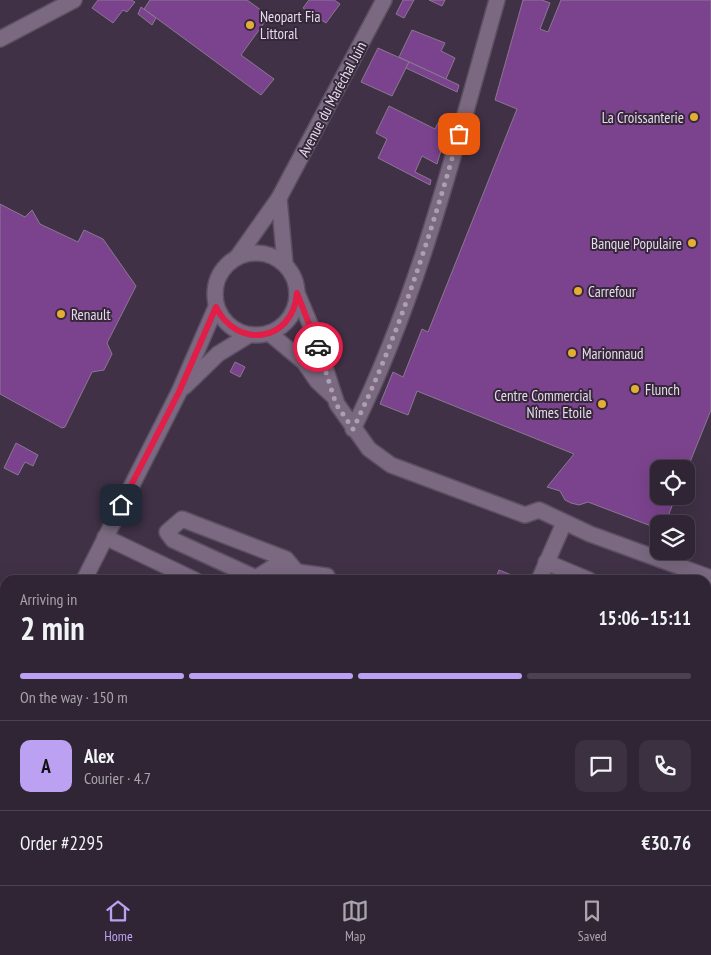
<!DOCTYPE html>
<meta charset="utf-8">
<style>
:root{--surface:#302534;--page:#3c3140;--text:#f1f3f6;--muted:#a8a5ac;--line:#4b424f;--accent:#bca0f2}
body{margin:0;font-family:"PT Sans Narrow",sans-serif;background:var(--page);color:var(--text);height:100vh;display:flex;flex-direction:column;font-size:19px;white-space:nowrap}
*{box-sizing:border-box;margin:0}
p{font-size:16px;color:var(--muted)}
.icon{flex:none;width:28px;height:28px;fill:none;stroke:currentColor;stroke-width:2;stroke-linecap:round;stroke-linejoin:round}
.map{position:relative;flex:1;overflow:hidden}
.details{position:absolute;left:0px;top:575px;width:711px;height:310px;display:flex;flex-direction:column;background:var(--surface);border-radius:15px 15px 0 0;box-shadow:0 5px 20px #0002,0 0 0 1px var(--line)}
.details>*{flex:none}
.tools{position:absolute;left:650px;top:460px;display:grid;gap:10px}
.tools a{display:grid;place-items:center;width:45px;height:45px;border-radius:10px;background:var(--surface);box-shadow:0 5px 20px #0002,0 0 0 1px var(--line);font-size:25px}
.pin{position:absolute;display:grid;place-items:center;width:42px;height:42px;color:#fff;margin:-21px;border-radius:10px;box-shadow:0 2px 8px #0006}
.courier{position:absolute;display:grid;place-items:center;width:50px;height:50px;margin:-25px;border:4px solid #e11d48;border-radius:50%;background:#fff;color:#222;box-shadow:0 1px 6px #0007}
.headline em{font-style:normal;font-weight:800}
.headline div{display:flex;flex-direction:column-reverse}
.headline{display:flex;align-items:center;justify-content:space-between;height:85px;padding:0 20px}
h1{font-size:32px;font-weight:800;line-height:38px}
.bar{display:grid;grid-template-columns:repeat(4,1fr);gap:8px 5px;align-content:center;height:60px;padding:0 20px}
.bar i{height:6px;border-radius:4px;background:var(--line)}
.bar .current{background:var(--accent)}
.bar p{grid-column:span 4}
.line{display:flex;align-items:center;gap:12px;padding:0 20px;border-top:1px solid var(--line)}
.line div{flex:1}
.round{display:grid;place-items:center;flex:none;width:52px;height:52px;border-radius:10px;background:var(--page)}
.menu{display:flex;justify-content:space-around;align-items:center;height:70px;border-top:1px solid var(--line);background:var(--surface);font-size:14px;color:var(--muted)}
.menu a{display:grid;justify-items:center;gap:2px}
.menu .current{color:var(--accent)}
.map>svg:first-child{display:block}
</style>
<div class="map">
<svg width="711" height="885" viewBox="0 0 711 885">
<rect width="100%" height="100%" fill="#403146"/>
<rect fill="#7e5c01" x="493" y="880" width="193" height="5"/>
<g fill="#7b438d" stroke="#8a7890">
<path d="M98 0H131L135 2 127 12 123 10 113 23 92 8Z"/>
<path d="M150 0H247L269 16 241 55 274 79 261 95 144 9Z"/>
<path d="M309 0H334L340 4 326 23 303 8Z"/>
<path d="M403 0H414L404 18 396 14Z"/>
<path d="M429 0H445L442 6Z"/>
<path d="M523 0H542L550 3 540 29 548 32 561 0H711V410L686 472V469H659V496H676L665 524H659V529L588 502 579 505 571 503 565 500 560 491 547 487 574 454 417 391 408 415 380 404 393 372 403 377 422 329 428 332 517 109 495 100Z"/>
<path d="M141 7 156 18 152 25 138 14Z"/>
<path d="M412 30 445 43 441 51 455 58 446 79 399 57Z"/>
<path d="M378 48 409 62 392 96 361 82Z"/>
<path d="M409 62 459 85 457 92 406 68Z"/>
<path d="M389 106 435 129 438 123 448 127 437 164 422 156 415 172 431 180 430 185 378 158 387 139 376 133Z"/>
<path d="M0 204 25 217 32 210 40 224 78 242 84 230 103 239 136 286 107 343 112 354 104 370 92 372 65 427 62 428 0 394Z"/>
<path d="M235 362 245 367 240 377 230 372Z"/>
<path d="M16 443 38 455 33 466 25 462 18 475 4 468Z"/>
<path d="M499 570 524 580H495Z"/>
<path d="M36 880H212L223 885H34Z"/>
<path d="M212 880H227L224 885Z"/>
</g>
<g fill="none" stroke-linecap="round" stroke-linejoin="round">
<g stroke="#5c4f61" stroke-width="18">
<g id="minor">
<path d="M0 39 74 0"/>
<path d="M279 198 285 263"/>
<circle cx="256" cy="294" r="41"/>
<path d="M238 256 279 198 384 0"/>
<path d="M297 293 313 331 337 404 369 449 391 465 525 515 539 510 590 534 711 578"/>
<path d="M269 333 304 362 317 381 332 395"/>
<path d="M184 387 218 354 249 335"/>
<path d="M353 429C420 293 456 145 497 0"/>
<path d="M182 519 286 559 297 572 273 567 256 578 173 540 167 532Z"/>
<path d="M105 537 195 580"/>
<path d="M546 562 589 580"/>
<path d="M84 580 179 392 216 307"/>
<path d="M293 580 297 572 327 576"/>
<path d="M539 580 564 523"/>
<path d="M706 617 711 611"/>
<path d="M0 723 5 725"/>
<path d="M0 751 5 741"/>
<path d="M0 856 5 859"/>
<path d="M3 885 5 880"/>
</g>
</g>
<g stroke="#5c4f61" stroke-width="18">
<g id="major">
<path d="M0 613 5 615"/>
<path d="M0 632 5 634"/>
<path d="M706 652 711 647"/>
<path d="M706 676 711 670"/>
<path d="M706 739 711 731"/>
<path d="M711 790V797"/>
<path d="M431 880 433 885"/>
<path d="M473 880 475 885"/>
<path d="M702 880 703 885"/>
</g>
</g>
<use href="#minor" stroke="#7a6980" stroke-width="15"/>
<use href="#major" stroke="#a471b4" stroke-width="15"/>
</g>
<g fill="none" stroke-linecap="round" stroke-linejoin="round">
<path stroke="#aba0af" stroke-width="5" stroke-dasharray="0 9" d="M318 347 336 404 353 429C399 335 431 234 459 134"/>
<path stroke="#e11d48" stroke-width="6" d="M121 505 179 392 216 307C237 350 293 342 297 293L318 347"/>
</g>
<g fill="#e4ae35" stroke="#36273b" stroke-width="2">
<circle cx="250" cy="25" r="5"/>
<circle cx="694" cy="117" r="5"/>
<circle cx="692" cy="243" r="5"/>
<circle cx="578" cy="291" r="5"/>
<circle cx="61" cy="314" r="5"/>
<circle cx="572" cy="353" r="5"/>
<circle cx="635" cy="389" r="5"/>
<circle cx="602" cy="404" r="5"/>
</g>
<g text-anchor="middle" dominant-baseline="central" stroke-width="4" stroke-linejoin="round" paint-order="stroke">
<g font-size="15" fill="#e4dbe8" stroke="#36273b" text-anchor="start">
<text x="260" y="16">Neopart Fia<tspan x="260" dy="17">Littoral</tspan></text>
<text x="684" y="117" text-anchor="end">La Croissanterie</text>
<text x="682" y="243" text-anchor="end">Banque Populaire</text>
<text x="588" y="291">Carrefour</text>
<text x="71" y="314">Renault</text>
<text x="582" y="353">Marionnaud</text>
<text x="645" y="389">Flunch</text>
<text x="592" y="395" text-anchor="end">Centre Commercial<tspan x="592" dy="17">Nîmes Etoile</tspan></text>
</g>
<g font-size="15" fill="#e4dbe8" stroke="#36273b">
<text transform="translate(332 99) rotate(-62)">Avenue du Maréchal Juin</text>
</g>
</g>
</svg>
<div class="tools">
<a><svg class="icon" aria-label="locate" viewBox="0 0 24 24"><circle cx="12" cy="12" r="6"/><path d="M12 2v4M12 18v4M2 12h4M18 12h4"/></svg></a>
<a><svg class="icon" aria-label="layers" viewBox="0 0 24 24"><path d="M12 4l9 5-9 5-9-5zM3 14l9 5 9-5"/></svg></a>
</div>
<div class="pin" style="left:459px;top:134px;background:#ea580c"><svg class="icon" aria-label="bag" viewBox="0 0 24 24"><path d="M5 8h14l-1 12H6zM9 8a3 3 0 0 1 6 0"/></svg></div>
<div class="pin" style="left:121px;top:505px;background:#1f2937"><svg class="icon" aria-label="home" viewBox="0 0 24 24"><path d="M3 11l9-7 9 7M6 9v11h12V9"/></svg></div>
<div class="courier" style="left:318px;top:347px"><svg class="icon" aria-label="car" viewBox="0 0 24 24"><path d="M5 17H2v-5l4-1 3-4h7l3 4 3 1v5h-3M9 17h6M6 11h13"/><circle cx="7" cy="17" r="2"/><circle cx="17" cy="17" r="2"/></svg></div>
<section class="details">
<div class="headline"><div><h1>2 min</h1><p>Arriving in</p></div><em>15:06–15:11</em></div>
<div class="bar"><i class="current"></i><i class="current"></i><i class="current"></i><i></i><p>On the way · 150 m</p></div>
<div class="line" style="height:90px"><b class="round" style="background:var(--accent);color:#111">A</b><div><b>Alex</b><p>Courier · 4.7</p></div><a class="round"><svg class="icon" aria-label="chat" viewBox="0 0 24 24"><path d="M4 5h16v11H9l-5 4z"/></svg></a><a class="round"><svg class="icon" aria-label="phone" viewBox="0 0 24 24"><path d="M5 4h4l2 5-3 2q2 4 5 5l2-3 5 2v4C11 20 4 13 5 4z"/></svg></a></div>
<div class="line" style="height:65px"><div>Order #2295</div><b>€30.76</b></div>
</section>
</div>
<nav class="menu">
<a class="current"><svg class="icon" aria-label="home" viewBox="0 0 24 24"><path d="M3 11l9-7 9 7M6 9v11h12V9"/></svg>Home</a>
<a><svg class="icon" aria-label="map" viewBox="0 0 24 24"><path d="M3 6l6-2 6 2 6-2v14l-6 2-6-2-6 2zM9 4v14M15 6v14"/></svg>Map</a>
<a><svg class="icon" aria-label="saved" viewBox="0 0 24 24"><path d="M7 4h10v16l-5-4-5 4z"/></svg>Saved</a>
</nav>
